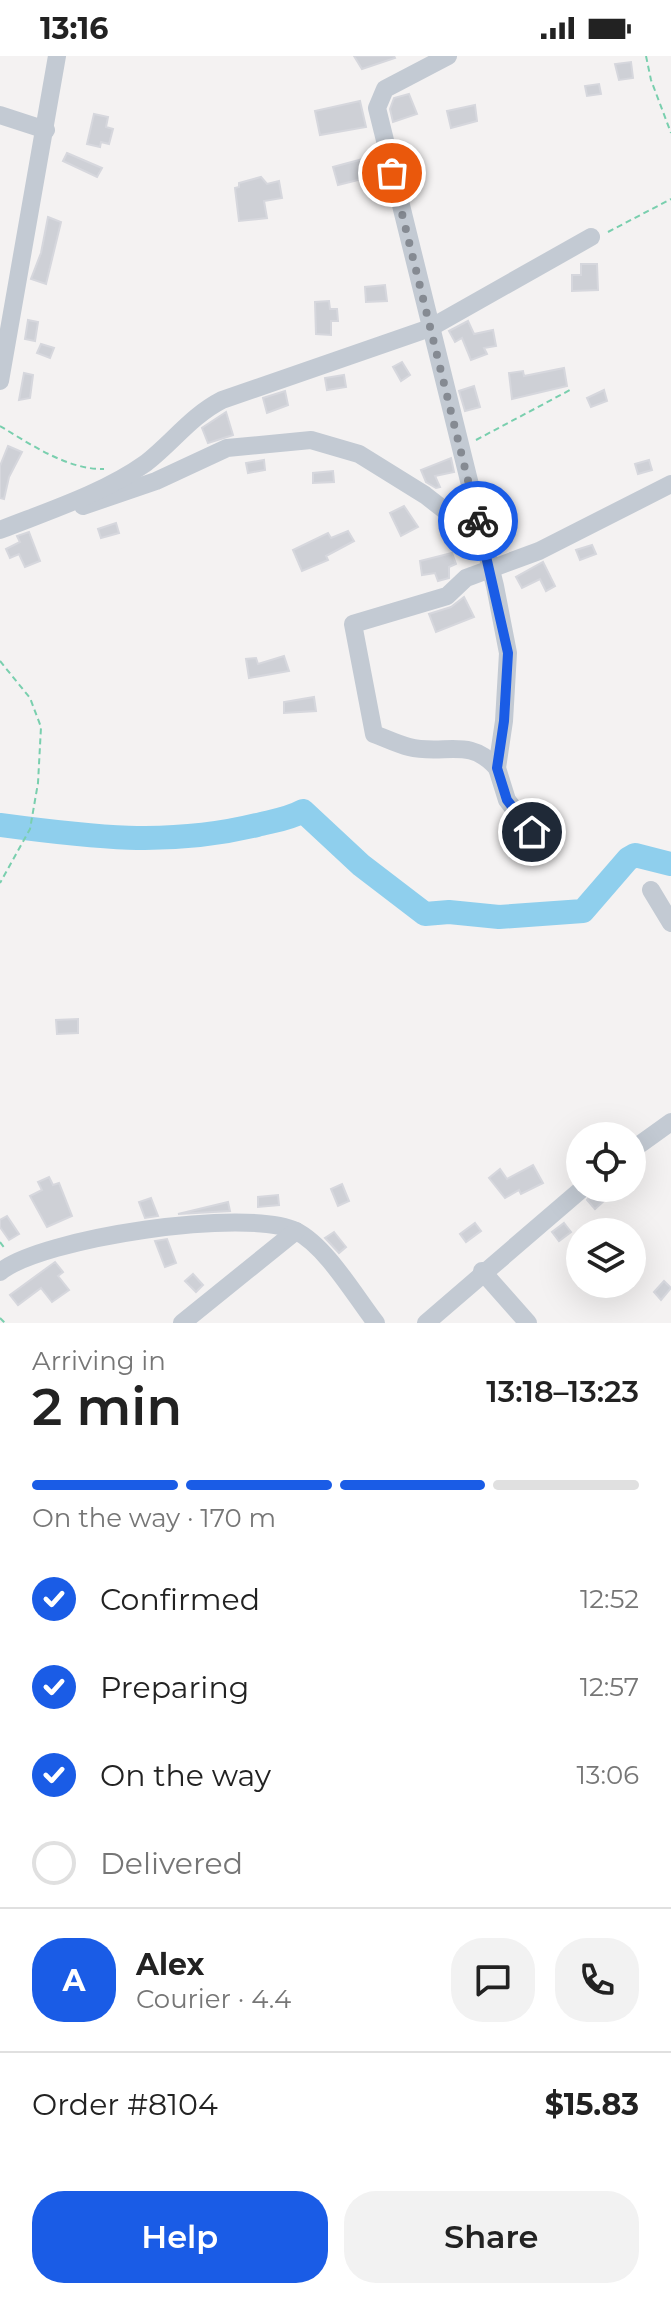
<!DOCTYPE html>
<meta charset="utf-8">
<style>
:root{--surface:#fff;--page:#f2f2f2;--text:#222;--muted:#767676;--line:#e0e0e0;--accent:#1a5ce6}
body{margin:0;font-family:Montserrat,sans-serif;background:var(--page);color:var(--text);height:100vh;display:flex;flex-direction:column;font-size:30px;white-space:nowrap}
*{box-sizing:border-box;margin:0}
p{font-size:26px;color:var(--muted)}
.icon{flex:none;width:44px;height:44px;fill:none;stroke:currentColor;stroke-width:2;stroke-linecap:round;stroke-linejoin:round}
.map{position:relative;height:1267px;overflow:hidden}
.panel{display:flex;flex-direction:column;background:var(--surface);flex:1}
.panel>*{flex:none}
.fabs{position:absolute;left:566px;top:1066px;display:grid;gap:16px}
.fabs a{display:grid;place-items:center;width:80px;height:80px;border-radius:50%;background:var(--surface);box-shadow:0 8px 32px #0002;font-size:40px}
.pin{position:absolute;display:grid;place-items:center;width:68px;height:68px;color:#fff;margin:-34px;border:4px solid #fff;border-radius:50%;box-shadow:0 2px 8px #0007}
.courier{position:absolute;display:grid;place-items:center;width:80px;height:80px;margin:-40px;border:6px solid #1a5ce6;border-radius:50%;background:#fff;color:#222;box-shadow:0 2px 10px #0007}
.headline em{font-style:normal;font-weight:600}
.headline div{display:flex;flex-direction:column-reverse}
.headline{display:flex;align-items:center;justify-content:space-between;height:136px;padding:0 32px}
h1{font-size:52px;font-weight:600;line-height:60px}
.bar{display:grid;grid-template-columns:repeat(4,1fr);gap:12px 8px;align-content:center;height:96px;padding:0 32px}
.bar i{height:10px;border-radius:6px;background:var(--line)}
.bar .active{background:var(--accent)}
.bar p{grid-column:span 4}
.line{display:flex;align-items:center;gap:20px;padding:0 32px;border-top:2px solid var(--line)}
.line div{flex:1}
.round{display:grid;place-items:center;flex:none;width:84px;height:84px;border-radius:32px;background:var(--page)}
ol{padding:0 32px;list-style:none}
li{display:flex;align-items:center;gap:24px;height:88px}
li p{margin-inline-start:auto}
li .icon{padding:8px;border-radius:50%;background:var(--accent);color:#fff;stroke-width:4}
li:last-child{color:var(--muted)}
li i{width:44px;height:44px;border:4px solid var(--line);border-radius:50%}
.action{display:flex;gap:16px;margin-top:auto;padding:16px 32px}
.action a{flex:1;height:92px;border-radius:32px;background:var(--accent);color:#fff;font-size:32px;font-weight:600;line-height:92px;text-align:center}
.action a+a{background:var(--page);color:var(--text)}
.status{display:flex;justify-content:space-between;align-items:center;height:56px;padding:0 40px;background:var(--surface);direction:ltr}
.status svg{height:22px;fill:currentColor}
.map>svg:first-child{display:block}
</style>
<div class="status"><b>13:16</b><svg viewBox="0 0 49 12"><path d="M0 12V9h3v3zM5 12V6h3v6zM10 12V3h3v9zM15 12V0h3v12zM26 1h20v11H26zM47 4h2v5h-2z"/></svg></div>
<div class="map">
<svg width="671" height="1267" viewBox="0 0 671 1267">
<rect width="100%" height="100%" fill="#f4f2f2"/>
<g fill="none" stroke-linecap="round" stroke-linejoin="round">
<path stroke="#8fcfed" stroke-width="24" d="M0 769C89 781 168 791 257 769 273 765 289 763 303 755L361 809 425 858 449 856 499 861 583 855 628 803 635 799 671 808"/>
</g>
<g fill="#ced0d6" stroke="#d6d7dd" stroke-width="2">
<path d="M354 0H394L395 2 362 13Z"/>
<path d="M631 6 633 22 619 24 615 8Z"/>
<path d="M599 28 601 38 587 40 585 30Z"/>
<path d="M409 38 417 58 393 66 390 53 394 42Z"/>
<path d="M360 45 366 71 320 79 315 55Z"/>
<path d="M475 49 477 65 451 72 447 55Z"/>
<path d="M94 58 108 61 106 71 113 73 109 88 101 86 100 91 87 88Z"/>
<path d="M67 97 102 112 97 121 63 105Z"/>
<path d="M370 101 374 120 338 129 333 111Z"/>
<path d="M261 121 267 128 279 125 282 142 264 145 267 162 239 165 235 132 239 131V127Z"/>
<path d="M48 161 61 166 46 228 31 223 41 197Z"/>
<path d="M581 208H597L598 234 572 235V219H581Z"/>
<path d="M385 229 387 245 366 246 365 231Z"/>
<path d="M329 245 330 253H337L338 265H331V279L316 278 315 246Z"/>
<path d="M28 264 38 266 35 285 25 283Z"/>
<path d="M468 265 474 278 493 274 496 290 484 292 487 298 471 304 462 282 455 286 449 275Z"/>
<path d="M41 288 54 292 50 302 37 297Z"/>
<path d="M402 306 410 319 401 325 393 311Z"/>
<path d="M564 312 567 330 512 343 509 317 523 315 524 320Z"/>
<path d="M24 317 33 319 30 342 19 344Z"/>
<path d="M344 319 346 331 327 334 325 322Z"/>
<path d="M474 330 480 351 465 355 459 335Z"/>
<path d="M604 334 607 345 591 351 587 342Z"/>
<path d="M285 335 288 349 267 357 263 342Z"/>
<path d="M226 356 233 379 208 387 202 372Z"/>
<path d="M8 390 22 396 9 421 4 443 0 442V410Z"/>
<path d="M451 402 454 416 435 420 440 431 436 432 426 426 421 414Z"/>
<path d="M264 404 265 414 248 417 246 407Z"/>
<path d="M649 404 652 414 638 418 635 408Z"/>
<path d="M333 415 334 426 313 427V417Z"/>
<path d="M404 450 418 471 401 480 390 457Z"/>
<path d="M116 467 119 477 101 482 98 473Z"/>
<path d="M348 475 354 485 326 500 328 504 302 515 293 494 328 477 331 482Z"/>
<path d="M29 476 40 505 25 511 19 498 10 502 6 493 20 486 17 480Z"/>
<path d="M592 489 596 498 580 504 576 494Z"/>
<path d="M452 497 456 508 449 511V522L438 525 435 517 422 519 420 505Z"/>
<path d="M543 506 555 530 546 535 540 523 522 532 516 521Z"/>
<path d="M464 541 474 561 436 576 429 558 451 551Z"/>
<path d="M284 600 289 615 249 622 246 603 256 602 258 608Z"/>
<path d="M314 641 316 655 284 657V646Z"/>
<path d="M78 963V977L57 978 56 964Z"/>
<path d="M533 1109 543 1127 521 1138 519 1134 505 1142 489 1122 500 1113 507 1123Z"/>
<path d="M49 1121 53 1129 59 1127 72 1160 47 1171 30 1140 42 1134 38 1126Z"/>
<path d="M342 1128 349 1145 338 1150 331 1133Z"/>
<path d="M595 1132H618L595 1153 587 1144Z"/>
<path d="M278 1139 279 1149 258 1151V1141Z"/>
<path d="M151 1142 158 1160 145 1162 139 1146Z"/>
<path d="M228 1146 230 1155 178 1158Z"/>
<path d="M7 1160 19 1178 9 1184 0 1171V1164Z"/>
<path d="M475 1167 481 1175 466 1186 460 1178Z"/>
<path d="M564 1167 571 1176 559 1185 552 1176Z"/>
<path d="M334 1176 346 1191 339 1197 325 1182Z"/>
<path d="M167 1183 176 1207 165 1211 155 1185Z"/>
<path d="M55 1206 63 1216 58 1220 69 1234 52 1246 41 1232 18 1249 10 1239Z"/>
<path d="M193 1218 203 1229 196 1236 185 1225Z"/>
<path d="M664 1225 671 1232 661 1244 654 1236Z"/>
</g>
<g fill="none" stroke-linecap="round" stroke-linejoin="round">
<g stroke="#79cfae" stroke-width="2" stroke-dasharray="6 4" stroke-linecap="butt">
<path d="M646 0 651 24 671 77"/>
<path d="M608 176 671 143"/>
<path d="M0 370C30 388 68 414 104 413"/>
<path d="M476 384 570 334"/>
<path d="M0 605 30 642 41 671 38 727 30 773 0 827"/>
<path d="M0 1186 6 1194"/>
<path d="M0 1262 5 1267"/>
</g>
<g stroke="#c3cad3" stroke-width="18">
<path d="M448 0 385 33 377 52 495 530 508 597 504 665 497 712 507 744 532 776"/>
<path d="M0 59 46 74"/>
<path d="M0 325 57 0"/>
<path d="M83 450 156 425 227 392 311 384 359 398 425 439 483 484"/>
<path d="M0 474C48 455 104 437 146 407 173 386 191 360 222 344L430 272 591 181"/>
<path d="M497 712C469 680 444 700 409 691 397 688 385 682 374 678L353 568 447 540 466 522 539 495 671 428"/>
<path d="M651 834 671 867"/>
<path d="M632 1094 671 1066"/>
<path d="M482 1215 528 1267"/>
<path d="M0 1216C41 1182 247 1151 296 1175 326 1190 355 1240 376 1267"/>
<path d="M182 1267 296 1175"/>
<path d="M426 1267 583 1132"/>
</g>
</g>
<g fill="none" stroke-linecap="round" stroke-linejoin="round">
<path stroke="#858a92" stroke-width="8" stroke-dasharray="0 14.4" d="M392 117 478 465"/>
<path stroke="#1a5ce6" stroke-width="10" d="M478 465 508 597 504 665 497 712 507 744 532 776"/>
</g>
</svg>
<div class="fabs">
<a><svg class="icon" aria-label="locate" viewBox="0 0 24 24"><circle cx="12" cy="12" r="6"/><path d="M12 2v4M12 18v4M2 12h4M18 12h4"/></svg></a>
<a><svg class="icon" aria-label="layers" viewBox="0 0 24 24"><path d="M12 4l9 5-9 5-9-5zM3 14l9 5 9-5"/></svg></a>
</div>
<div class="pin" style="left:392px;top:117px;background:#ea580c"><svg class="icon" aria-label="bag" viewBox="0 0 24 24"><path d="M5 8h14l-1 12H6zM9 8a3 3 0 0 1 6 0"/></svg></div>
<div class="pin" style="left:532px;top:776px;background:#1f2937"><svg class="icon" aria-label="home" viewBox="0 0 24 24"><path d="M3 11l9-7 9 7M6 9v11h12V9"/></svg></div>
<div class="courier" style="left:478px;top:465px"><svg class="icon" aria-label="bike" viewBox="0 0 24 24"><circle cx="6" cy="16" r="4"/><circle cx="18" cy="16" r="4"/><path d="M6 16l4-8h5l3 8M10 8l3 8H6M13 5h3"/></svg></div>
</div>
<section class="panel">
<div class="headline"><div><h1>2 min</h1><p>Arriving in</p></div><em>13:18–13:23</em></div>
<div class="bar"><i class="active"></i><i class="active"></i><i class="active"></i><i></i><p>On the way · 170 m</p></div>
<ol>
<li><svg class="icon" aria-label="check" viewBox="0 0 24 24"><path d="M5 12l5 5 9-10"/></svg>Confirmed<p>12:52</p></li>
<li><svg class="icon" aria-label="check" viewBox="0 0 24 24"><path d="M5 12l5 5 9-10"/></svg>Preparing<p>12:57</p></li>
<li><svg class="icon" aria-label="check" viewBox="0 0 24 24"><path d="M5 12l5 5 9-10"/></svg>On the way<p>13:06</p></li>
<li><i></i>Delivered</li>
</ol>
<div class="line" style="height:144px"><b class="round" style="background:var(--accent);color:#fff">A</b><div><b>Alex</b><p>Courier · 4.4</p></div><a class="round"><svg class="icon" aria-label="chat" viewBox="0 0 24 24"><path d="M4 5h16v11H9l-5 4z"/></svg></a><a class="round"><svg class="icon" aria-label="phone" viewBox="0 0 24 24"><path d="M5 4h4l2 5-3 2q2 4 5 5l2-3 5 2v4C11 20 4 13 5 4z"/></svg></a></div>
<div class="line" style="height:104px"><div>Order #8104</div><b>$15.83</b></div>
<div class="action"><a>Help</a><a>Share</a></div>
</section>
